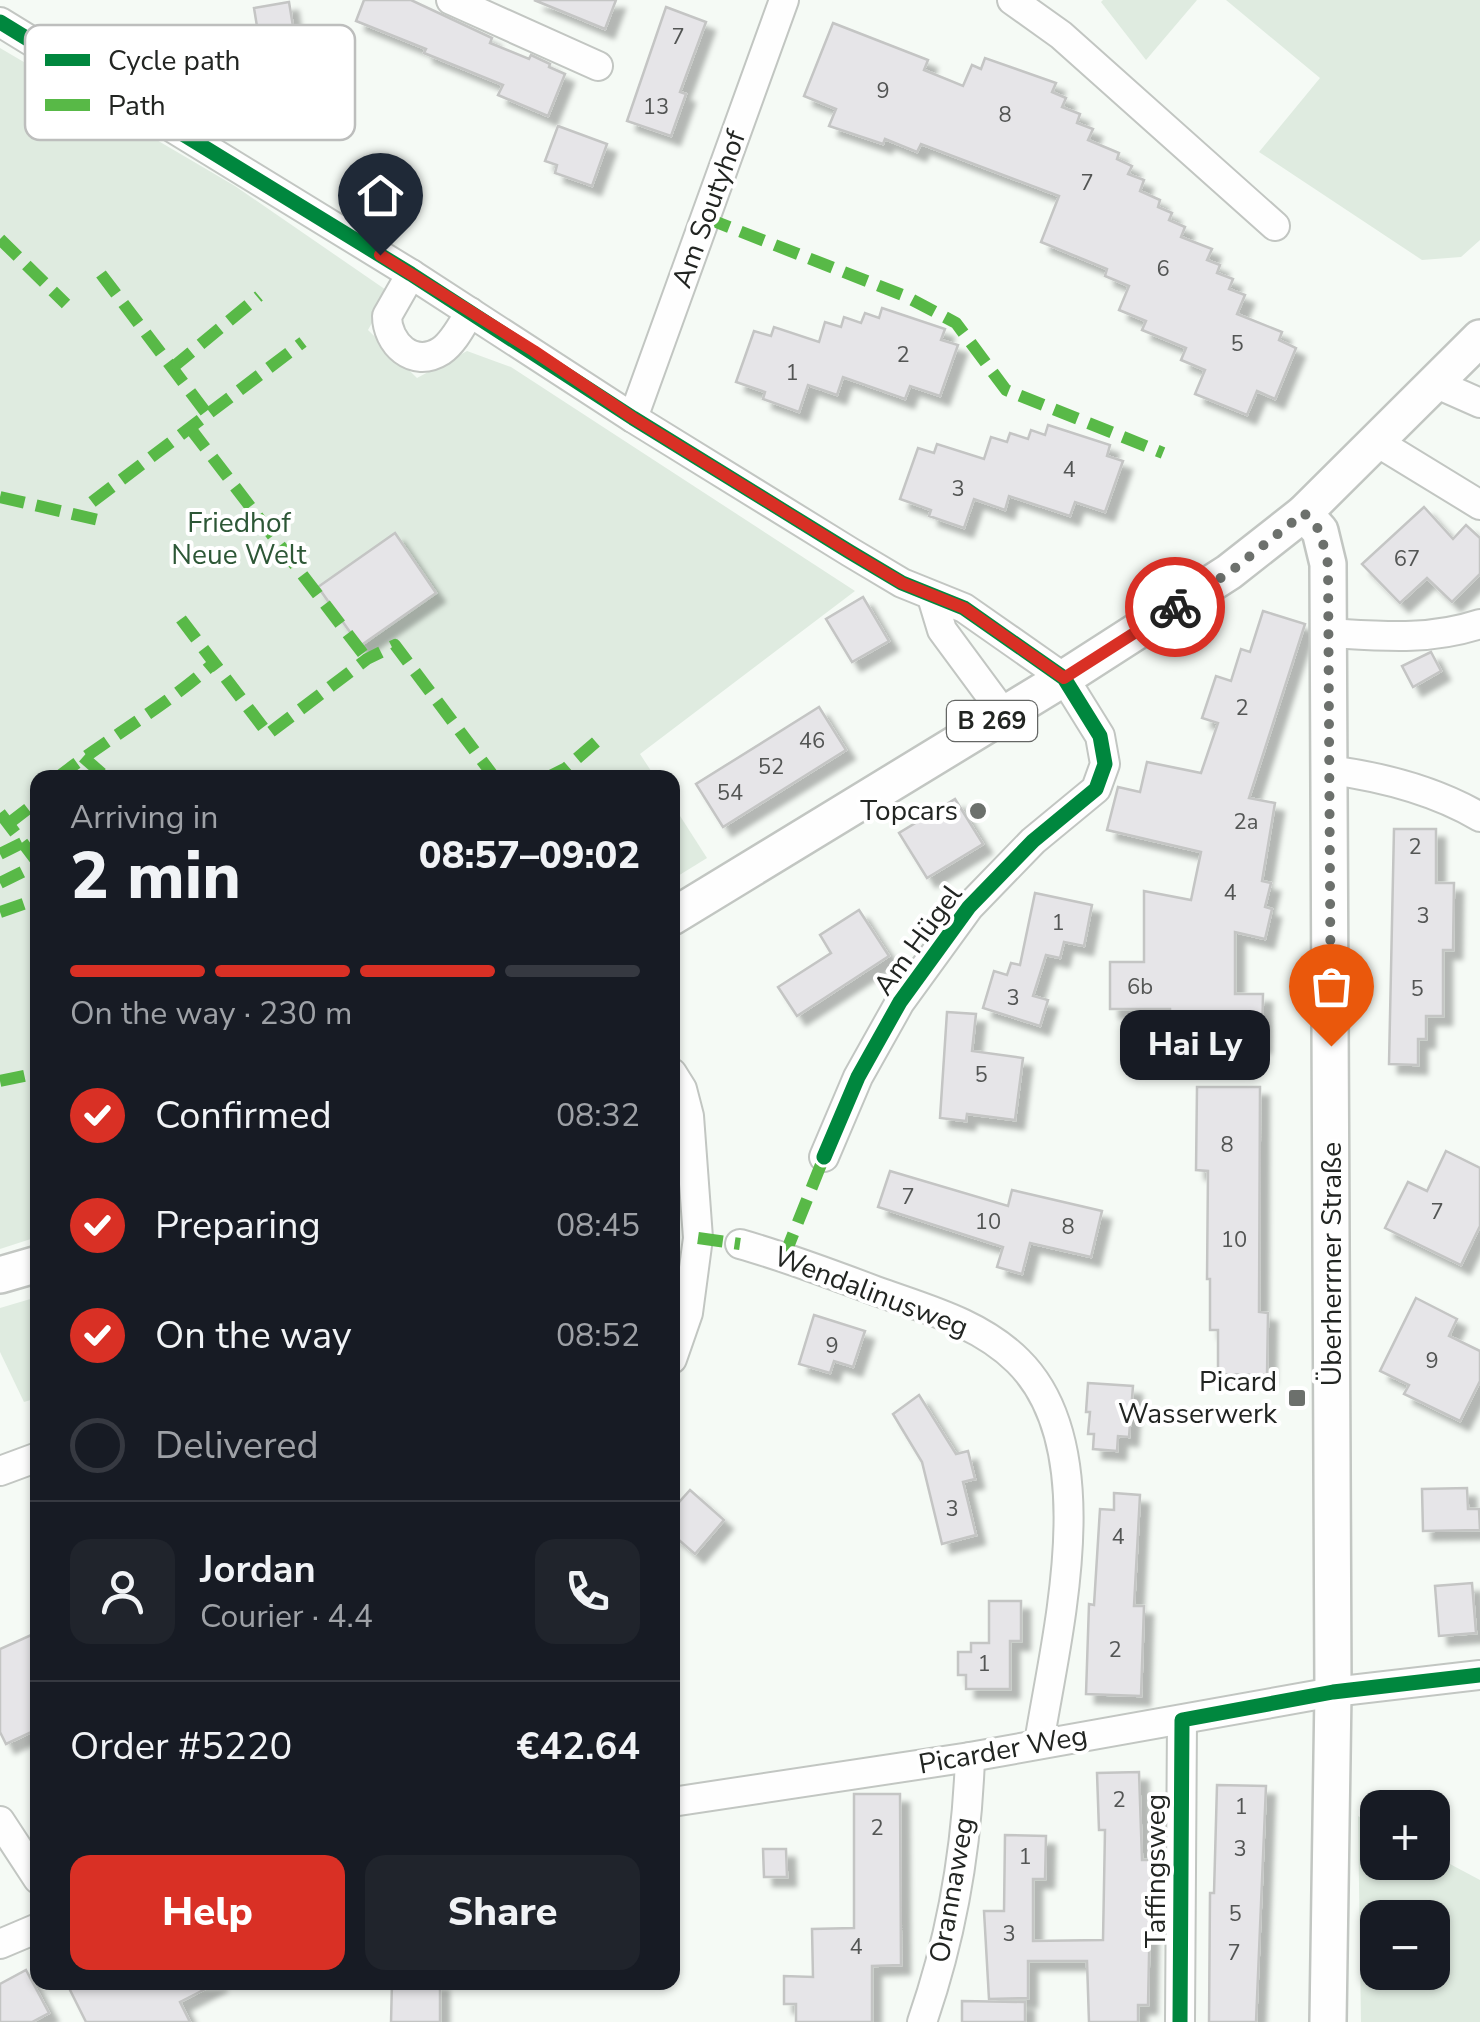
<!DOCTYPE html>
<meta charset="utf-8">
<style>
:root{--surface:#171b24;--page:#20242c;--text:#f1f3f6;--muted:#9ea1a6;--line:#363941;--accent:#d93025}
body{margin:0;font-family:"Nunito Sans",sans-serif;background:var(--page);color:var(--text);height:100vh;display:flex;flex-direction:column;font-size:38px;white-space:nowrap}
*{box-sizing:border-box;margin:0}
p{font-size:32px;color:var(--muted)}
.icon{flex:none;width:55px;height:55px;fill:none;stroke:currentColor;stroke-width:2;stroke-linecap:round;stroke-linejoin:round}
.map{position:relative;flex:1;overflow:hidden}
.details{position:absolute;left:30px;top:770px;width:650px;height:1220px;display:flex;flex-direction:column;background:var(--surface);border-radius:20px;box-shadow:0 2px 8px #0004}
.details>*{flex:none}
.fabs{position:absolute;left:1360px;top:1790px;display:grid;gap:20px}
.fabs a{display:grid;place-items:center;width:90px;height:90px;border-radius:20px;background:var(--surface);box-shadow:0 2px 8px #0004;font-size:50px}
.pin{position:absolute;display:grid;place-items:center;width:85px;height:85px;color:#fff;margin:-102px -42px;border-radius:50% 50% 50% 0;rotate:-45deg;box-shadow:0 0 10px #0007}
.pin .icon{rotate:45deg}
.courier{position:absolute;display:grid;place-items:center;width:100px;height:100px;margin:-50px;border:8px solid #d93025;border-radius:50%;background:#fff;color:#222;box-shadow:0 2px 12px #0007}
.bubble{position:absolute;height:70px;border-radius:20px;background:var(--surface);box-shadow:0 2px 8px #0004;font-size:32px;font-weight:800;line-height:70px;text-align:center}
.summary em{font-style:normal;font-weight:800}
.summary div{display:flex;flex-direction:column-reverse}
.summary{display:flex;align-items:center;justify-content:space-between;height:170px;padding:0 40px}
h1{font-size:65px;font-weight:800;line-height:75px}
.bar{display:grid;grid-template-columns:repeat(4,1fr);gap:15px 10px;align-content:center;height:120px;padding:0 40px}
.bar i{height:12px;border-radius:8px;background:var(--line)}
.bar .on{background:var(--accent)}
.bar p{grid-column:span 4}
.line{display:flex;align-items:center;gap:25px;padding:0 40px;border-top:2px solid var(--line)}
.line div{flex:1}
.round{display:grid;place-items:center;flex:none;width:105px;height:105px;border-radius:20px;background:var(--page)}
ol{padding:0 40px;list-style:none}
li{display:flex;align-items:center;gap:30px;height:110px}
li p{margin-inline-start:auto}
li .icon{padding:10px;border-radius:50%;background:var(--accent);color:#fff;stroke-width:4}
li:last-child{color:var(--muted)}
li i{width:55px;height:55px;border:5px solid var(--line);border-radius:50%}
.button{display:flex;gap:20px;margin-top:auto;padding:20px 40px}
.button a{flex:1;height:115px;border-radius:20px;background:var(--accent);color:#fff;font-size:40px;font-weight:800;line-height:115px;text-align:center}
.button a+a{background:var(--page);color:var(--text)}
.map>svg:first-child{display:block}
</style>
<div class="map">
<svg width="1480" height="2022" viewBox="0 0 1480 2022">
<defs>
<filter id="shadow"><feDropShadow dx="9" dy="9" stdDeviation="2.5" flood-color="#0004"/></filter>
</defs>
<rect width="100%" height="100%" fill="#f5faf5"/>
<g fill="#dfebe0" fill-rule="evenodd">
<path d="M1103 0H1197L1146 60 1101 2Z"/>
<path d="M1226 0H1480V240L1461 257 1422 260 1259 152 1320 78Z"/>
<path d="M0 48 235 186 389 292 368 330 417 378 467 351 511 367 855 591 640 754 655 777 38 778 37 1237 0 1249Z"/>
<path d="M673 805 707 858 673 879H672Z"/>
<path d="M37 1297V1398L24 1402 0 1352V1308Z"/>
<path d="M1358 1816 1377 1826 1378 1862H1432L1433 1855 1480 1880V2022H1361ZM1378 1918H1432V1972H1378Z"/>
</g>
<g fill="#e6e5e8" stroke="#c4c5c4" stroke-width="2.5" filter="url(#shadow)">
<path d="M364 0H411L492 38 490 43 529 59 531 55 550 64 549 67 565 74 548 116 498 95 503 85 424 53 426 49 356 21Z"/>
<path d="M534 0H616L605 29Z"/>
<path d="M289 2 297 51 262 57 254 8Z"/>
<path d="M666 7 706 22 680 92 686 94 671 136 627 121Z"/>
<path d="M833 23 928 60 924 70 963 86 972 65 981 69 985 58 1056 83 1052 92 1066 98 1062 107 1080 114 1077 123 1093 129 1088 140 1119 153 1117 159 1132 166 1128 174 1144 180 1140 191 1160 200 1158 207 1172 213 1169 220 1185 227 1181 237 1212 249 1207 260 1220 265 1217 273 1233 279 1229 289 1245 295 1237 314 1282 332 1279 340 1296 348 1275 399 1257 391 1247 415 1195 394 1205 370 1181 360 1186 348 1142 330 1146 321 1119 310 1129 286 1105 276 1107 269 1041 242 1059 196 921 144 917 152 885 139 883 144 829 126 836 109 804 96Z"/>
<path d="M558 126 607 144 592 186 555 173 557 165 545 161Z"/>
<path d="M882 308 945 329 941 340 958 345 940 396 910 386 905 399 843 377 837 395 808 385 799 412 763 399 765 392 736 382 754 331 771 336 774 327 819 342 825 322 841 327 844 317 861 323 865 313 879 318Z"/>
<path d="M1048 425 1110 445 1107 456 1123 461 1105 512 1075 502 1070 516 1009 496 1005 510 974 499 964 528 929 516 931 510 900 499 918 448 934 453 937 444 984 459 991 437 1007 442 1010 433 1028 439 1031 430 1045 435Z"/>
<path d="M1424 507 1453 539 1466 525 1480 538V574L1452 602 1427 578 1400 603 1362 564Z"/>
<path d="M395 533 436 593 360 646 318 587Z"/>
<path d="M863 597 889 641 852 662 826 619Z"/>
<path d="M1263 611 1305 624 1249 798 1275 803 1262 881 1271 883 1265 907 1272 909 1265 939 1235 932V994H1263L1262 1044H1170V1009H1110V962H1144V891L1191 900 1201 852 1107 830 1118 787 1140 792 1147 762 1201 773 1218 723 1202 718 1216 676 1231 681 1241 649 1250 652Z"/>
<path d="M1431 652 1441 671 1413 687 1402 666Z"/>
<path d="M819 707 846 750 723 827 696 784Z"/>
<path d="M955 799 983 844 927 878 899 833Z"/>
<path d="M1394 829H1436V883H1454L1453 950H1443V1016H1426V1039H1418V1065L1389 1064Z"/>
<path d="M1035 893 1092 905 1084 946 1064 942 1060 958 1046 955 1033 996 1048 1000 1040 1026 983 1008 994 971 1007 975 1011 963 1020 965Z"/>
<path d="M859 910 889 956 797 1016 778 987 831 953 820 935Z"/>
<path d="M947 1012 976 1014 972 1051 1023 1058 1015 1120 967 1114 966 1121 940 1118Z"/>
<path d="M1197 1087H1260L1259 1312 1268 1313 1267 1375 1218 1374V1330H1210V1279H1207L1208 1171 1196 1170Z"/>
<path d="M1446 1151 1480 1168V1226L1461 1265 1385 1228 1408 1182 1427 1191Z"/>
<path d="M890 1171 1008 1206 1012 1190 1102 1211 1091 1257 1030 1243 1022 1274 997 1267 1003 1247 878 1207Z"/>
<path d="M1416 1298 1457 1319 1449 1336 1480 1351V1381L1460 1421 1404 1394 1409 1385 1380 1371Z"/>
<path d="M814 1315 865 1331 853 1367 834 1361 830 1373 799 1364Z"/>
<path d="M1088 1383 1133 1386 1129 1437 1118 1436 1117 1451 1093 1449 1094 1434H1088L1090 1412H1086Z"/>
<path d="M919 1395 956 1454 968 1451 975 1479 963 1482 976 1535 942 1544 922 1462 893 1414Z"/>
<path d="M1467 1488 1468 1509H1479L1480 1530 1423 1531 1422 1489Z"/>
<path d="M690 1490 724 1520 695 1554 672 1534V1510Z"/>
<path d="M1114 1493 1140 1495 1134 1606H1144L1141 1696 1086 1694 1089 1604 1094 1605 1100 1509 1114 1510Z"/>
<path d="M1472 1583 1476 1633 1439 1636 1435 1586Z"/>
<path d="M989 1601H1021V1641H1010V1689H966V1675H958V1652H971V1643H989Z"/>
<path d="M38 1632V1729L6 1744 0 1732V1649Z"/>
<path d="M1139 1772 1142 1860H1151L1148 2005H1138V2022H1089L1087 1961H1028V1998L989 1999 984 1911H1004L1005 1835 1046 1836 1045 1879H1033V1941L1103 1940 1105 1830H1099L1097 1773Z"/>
<path d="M1217 1785 1266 1786 1256 2022H1209L1210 1893H1214Z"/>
<path d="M854 1794H900L901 1965 872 1966V2022H796V2004H784V1976L813 1977 812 1929 854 1928Z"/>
<path d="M763 1849H786L787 1877H764Z"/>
<path d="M26 1970 49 2013 32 2022H0V1984Z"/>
<path d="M66 1982H219L180 2002 190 2022H86Z"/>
<path d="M392 1982H440V2022H391Z"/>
<path d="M962 2001 1025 2002V2022H962Z"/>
</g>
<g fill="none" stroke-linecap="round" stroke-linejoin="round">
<g stroke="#c2c6c2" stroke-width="32">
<g id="minor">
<path d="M451 0 598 66"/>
<path d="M1012 0 1061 35 1275 226"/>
<path d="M0 22 411 274 633 418 850 552 902 583 964 608 1064 678 1100 736 1105 764 1096 789 1033 841 969 907 900 1002 858 1077 824 1157"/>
<path d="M411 274 387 316C387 343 413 369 441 351 454 342 462 325 470 312"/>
<path d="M1437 384 1480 403"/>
<path d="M633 418 784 0"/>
<path d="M1377 442 1480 505"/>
<path d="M932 597 942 630 1004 714"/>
<path d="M1329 633C1381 636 1429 641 1480 624"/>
<path d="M1330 770C1382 777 1434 790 1480 817"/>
<path d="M672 1073 682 1089 689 1116 698 1238 688 1313 672 1359"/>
<path d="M740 1244C786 1257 831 1274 876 1291 926 1309 980 1323 1018 1361 1106 1448 1056 1636 1039 1743"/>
<path d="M0 1471 38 1457"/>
<path d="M672 1802 970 1757 1333 1692 1480 1675"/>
<path d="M0 1821 38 1879"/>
<path d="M0 1944 38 1928"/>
<path d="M922 2022C952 1936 967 1848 970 1757"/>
<path d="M1180 2022 1182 1720"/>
</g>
</g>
<g stroke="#c2c6c2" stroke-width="40">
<g id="major">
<path d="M1304 513 1320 531 1328 564 1333 1692 1328 2022"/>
<path d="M672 917 1064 678 1229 572 1304 513 1480 338"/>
<path d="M0 1275 38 1264"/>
</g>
</g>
<use href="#minor" stroke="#fefefe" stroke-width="28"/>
<use href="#major" stroke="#fefefe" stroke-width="35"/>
<g stroke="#58b947" stroke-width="12" stroke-dasharray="25 12" stroke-linecap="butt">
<path d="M706 218 905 296 956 323 1006 390 1163 453"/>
<path d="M0 239 66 304"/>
<path d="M101 274 207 414"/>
<path d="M172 368 259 296"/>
<path d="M190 428 367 659"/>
<path d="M0 497 107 522"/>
<path d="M92 502 303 342"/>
<path d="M181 619 268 734 367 659 395 645 495 778"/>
<path d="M83 757 107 778"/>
<path d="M57 778C108 738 166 706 214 663"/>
<path d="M546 778 566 768 604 735"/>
<path d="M0 813 38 863"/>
<path d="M8 824 38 801"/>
<path d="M0 854 22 843"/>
<path d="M0 883 38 864"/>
<path d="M0 912 38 899"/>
<path d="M0 1081 38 1073"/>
<path d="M698 1238 740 1244"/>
<path d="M784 1257 824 1157"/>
</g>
<g stroke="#fff" stroke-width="21">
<g id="cycleway">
<path d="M0 22 411 274 633 418 850 552 902 583 964 608 1064 678 1100 736 1105 764 1096 789 1033 841 969 907 900 1002 858 1077 824 1157"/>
<path d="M1180 2022 1182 1720 1333 1692 1480 1675"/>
</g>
</g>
<use href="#cycleway" stroke="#00873e" stroke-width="15"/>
</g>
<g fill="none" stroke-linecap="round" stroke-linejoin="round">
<path stroke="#6c706c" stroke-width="10" stroke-dasharray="0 18" d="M1175 607 1230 572 1304 513 1320 531 1328 564 1331 1046"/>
<path stroke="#d93025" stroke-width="12" d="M380 255 534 351 633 418 850 552 902 583 964 608 1064 678 1175 607"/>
</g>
<g fill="#6c706c" stroke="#fff" stroke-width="4">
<circle cx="978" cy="811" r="10"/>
<rect x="1287" y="1388" width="20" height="20" rx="5"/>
</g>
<g text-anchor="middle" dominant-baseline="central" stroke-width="8" stroke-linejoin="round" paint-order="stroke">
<g font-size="22" fill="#535554">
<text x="678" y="37">7</text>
<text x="883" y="91">9</text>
<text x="656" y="107">13</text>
<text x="1005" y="115">8</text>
<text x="1087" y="183">7</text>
<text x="1163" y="269">6</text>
<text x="1237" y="344">5</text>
<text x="903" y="355">2</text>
<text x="792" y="373">1</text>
<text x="1069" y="470">4</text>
<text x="958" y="489">3</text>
<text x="1407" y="559">67</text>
<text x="1242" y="708">2</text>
<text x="812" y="741">46</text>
<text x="771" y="767">52</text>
<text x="730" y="793">54</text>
<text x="1246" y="822">2a</text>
<text x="1415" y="847">2</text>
<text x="1230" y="893">4</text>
<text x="1423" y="916">3</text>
<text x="1058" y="923">1</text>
<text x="1140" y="987">6b</text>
<text x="1417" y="989">5</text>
<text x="1013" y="998">3</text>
<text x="981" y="1075">5</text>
<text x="1227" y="1145">8</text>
<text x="908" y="1197">7</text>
<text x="1437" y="1212">7</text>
<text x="988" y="1222">10</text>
<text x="1068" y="1227">8</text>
<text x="1234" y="1240">10</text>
<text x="832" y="1346">9</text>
<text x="1432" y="1361">9</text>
<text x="952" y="1509">3</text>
<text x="1118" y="1537">4</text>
<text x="1115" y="1650">2</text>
<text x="984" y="1664">1</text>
<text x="1119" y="1800">2</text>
<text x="1241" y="1807">1</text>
<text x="877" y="1828">2</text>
<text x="1240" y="1849">3</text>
<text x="1025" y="1857">1</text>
<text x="1235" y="1914">5</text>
<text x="1009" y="1934">3</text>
<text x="856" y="1947">4</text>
<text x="1234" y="1953">7</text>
</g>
<rect fill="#fff" stroke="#646664" stroke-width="2.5" x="947" y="701" width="90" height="40" rx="8"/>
<g font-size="25" font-weight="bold" fill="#222522">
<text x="992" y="721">B 269</text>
</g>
<g font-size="28" fill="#222522" stroke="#fff">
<text transform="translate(709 209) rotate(-70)">Am Soutyhof</text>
<text transform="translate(918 940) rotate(-54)">Am Hügel</text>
<text transform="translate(1332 1264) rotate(-90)">Überherrner Straße</text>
<text transform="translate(871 1292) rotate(21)">Wendalinusweg</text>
<text transform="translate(1003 1750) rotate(-10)">Picarder Weg</text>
<text transform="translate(1156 1871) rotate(-90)">Taffingsweg</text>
<text transform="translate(952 1890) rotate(-80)">Orannaweg</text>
</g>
<g font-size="28" fill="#2d5736" stroke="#fff">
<text x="239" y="523">Friedhof<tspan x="239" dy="32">Neue Welt</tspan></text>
</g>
<g font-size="28" fill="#222522" stroke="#fff" text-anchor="end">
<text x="958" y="811">Topcars</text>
<text x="1277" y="1382">Picard<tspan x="1277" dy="32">Wasserwerk</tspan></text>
</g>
</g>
<rect x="25" y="25" width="330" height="115" rx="15" fill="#fff" stroke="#bdbebd" stroke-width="2.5"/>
<rect x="45" y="54" width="45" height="12" fill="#00873e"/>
<rect x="45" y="99" width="45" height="12" fill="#58b947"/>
<g font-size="28" fill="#222522">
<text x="108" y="70">Cycle path</text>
<text x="108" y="115">Path</text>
</g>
</svg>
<div class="fabs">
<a>+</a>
<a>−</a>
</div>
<div class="pin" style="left:1331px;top:1046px;background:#ea580c"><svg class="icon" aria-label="bag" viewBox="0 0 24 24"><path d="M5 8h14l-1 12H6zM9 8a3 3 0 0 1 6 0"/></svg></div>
<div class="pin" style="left:380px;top:255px;background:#1f2937"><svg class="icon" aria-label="home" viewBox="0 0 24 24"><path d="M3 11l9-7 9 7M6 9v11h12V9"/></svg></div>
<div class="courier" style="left:1175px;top:607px"><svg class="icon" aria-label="bike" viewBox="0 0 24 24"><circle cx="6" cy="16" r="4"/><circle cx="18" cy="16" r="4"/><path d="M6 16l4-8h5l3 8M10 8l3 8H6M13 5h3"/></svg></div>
<div class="bubble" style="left:1120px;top:1010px;width:150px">Hai Ly</div>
<section class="details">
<div class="summary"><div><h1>2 min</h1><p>Arriving in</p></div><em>08:57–09:02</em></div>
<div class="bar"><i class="on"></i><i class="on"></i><i class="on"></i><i></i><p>On the way · 230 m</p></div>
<ol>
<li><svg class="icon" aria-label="check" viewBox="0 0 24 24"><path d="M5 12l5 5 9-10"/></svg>Confirmed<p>08:32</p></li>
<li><svg class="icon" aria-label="check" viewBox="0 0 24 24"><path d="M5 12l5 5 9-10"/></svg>Preparing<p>08:45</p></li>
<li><svg class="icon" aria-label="check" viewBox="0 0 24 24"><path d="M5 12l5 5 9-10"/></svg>On the way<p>08:52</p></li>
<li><i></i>Delivered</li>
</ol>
<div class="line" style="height:180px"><a class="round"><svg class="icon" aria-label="person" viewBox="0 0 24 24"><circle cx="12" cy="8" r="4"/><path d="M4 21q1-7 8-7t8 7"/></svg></a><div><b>Jordan</b><p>Courier · 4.4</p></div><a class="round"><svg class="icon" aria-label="phone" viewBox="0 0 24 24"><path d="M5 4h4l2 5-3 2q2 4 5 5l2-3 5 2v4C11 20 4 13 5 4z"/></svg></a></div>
<div class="line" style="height:130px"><div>Order #5220</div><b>€42.64</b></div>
<div class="button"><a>Help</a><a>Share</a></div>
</section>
</div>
